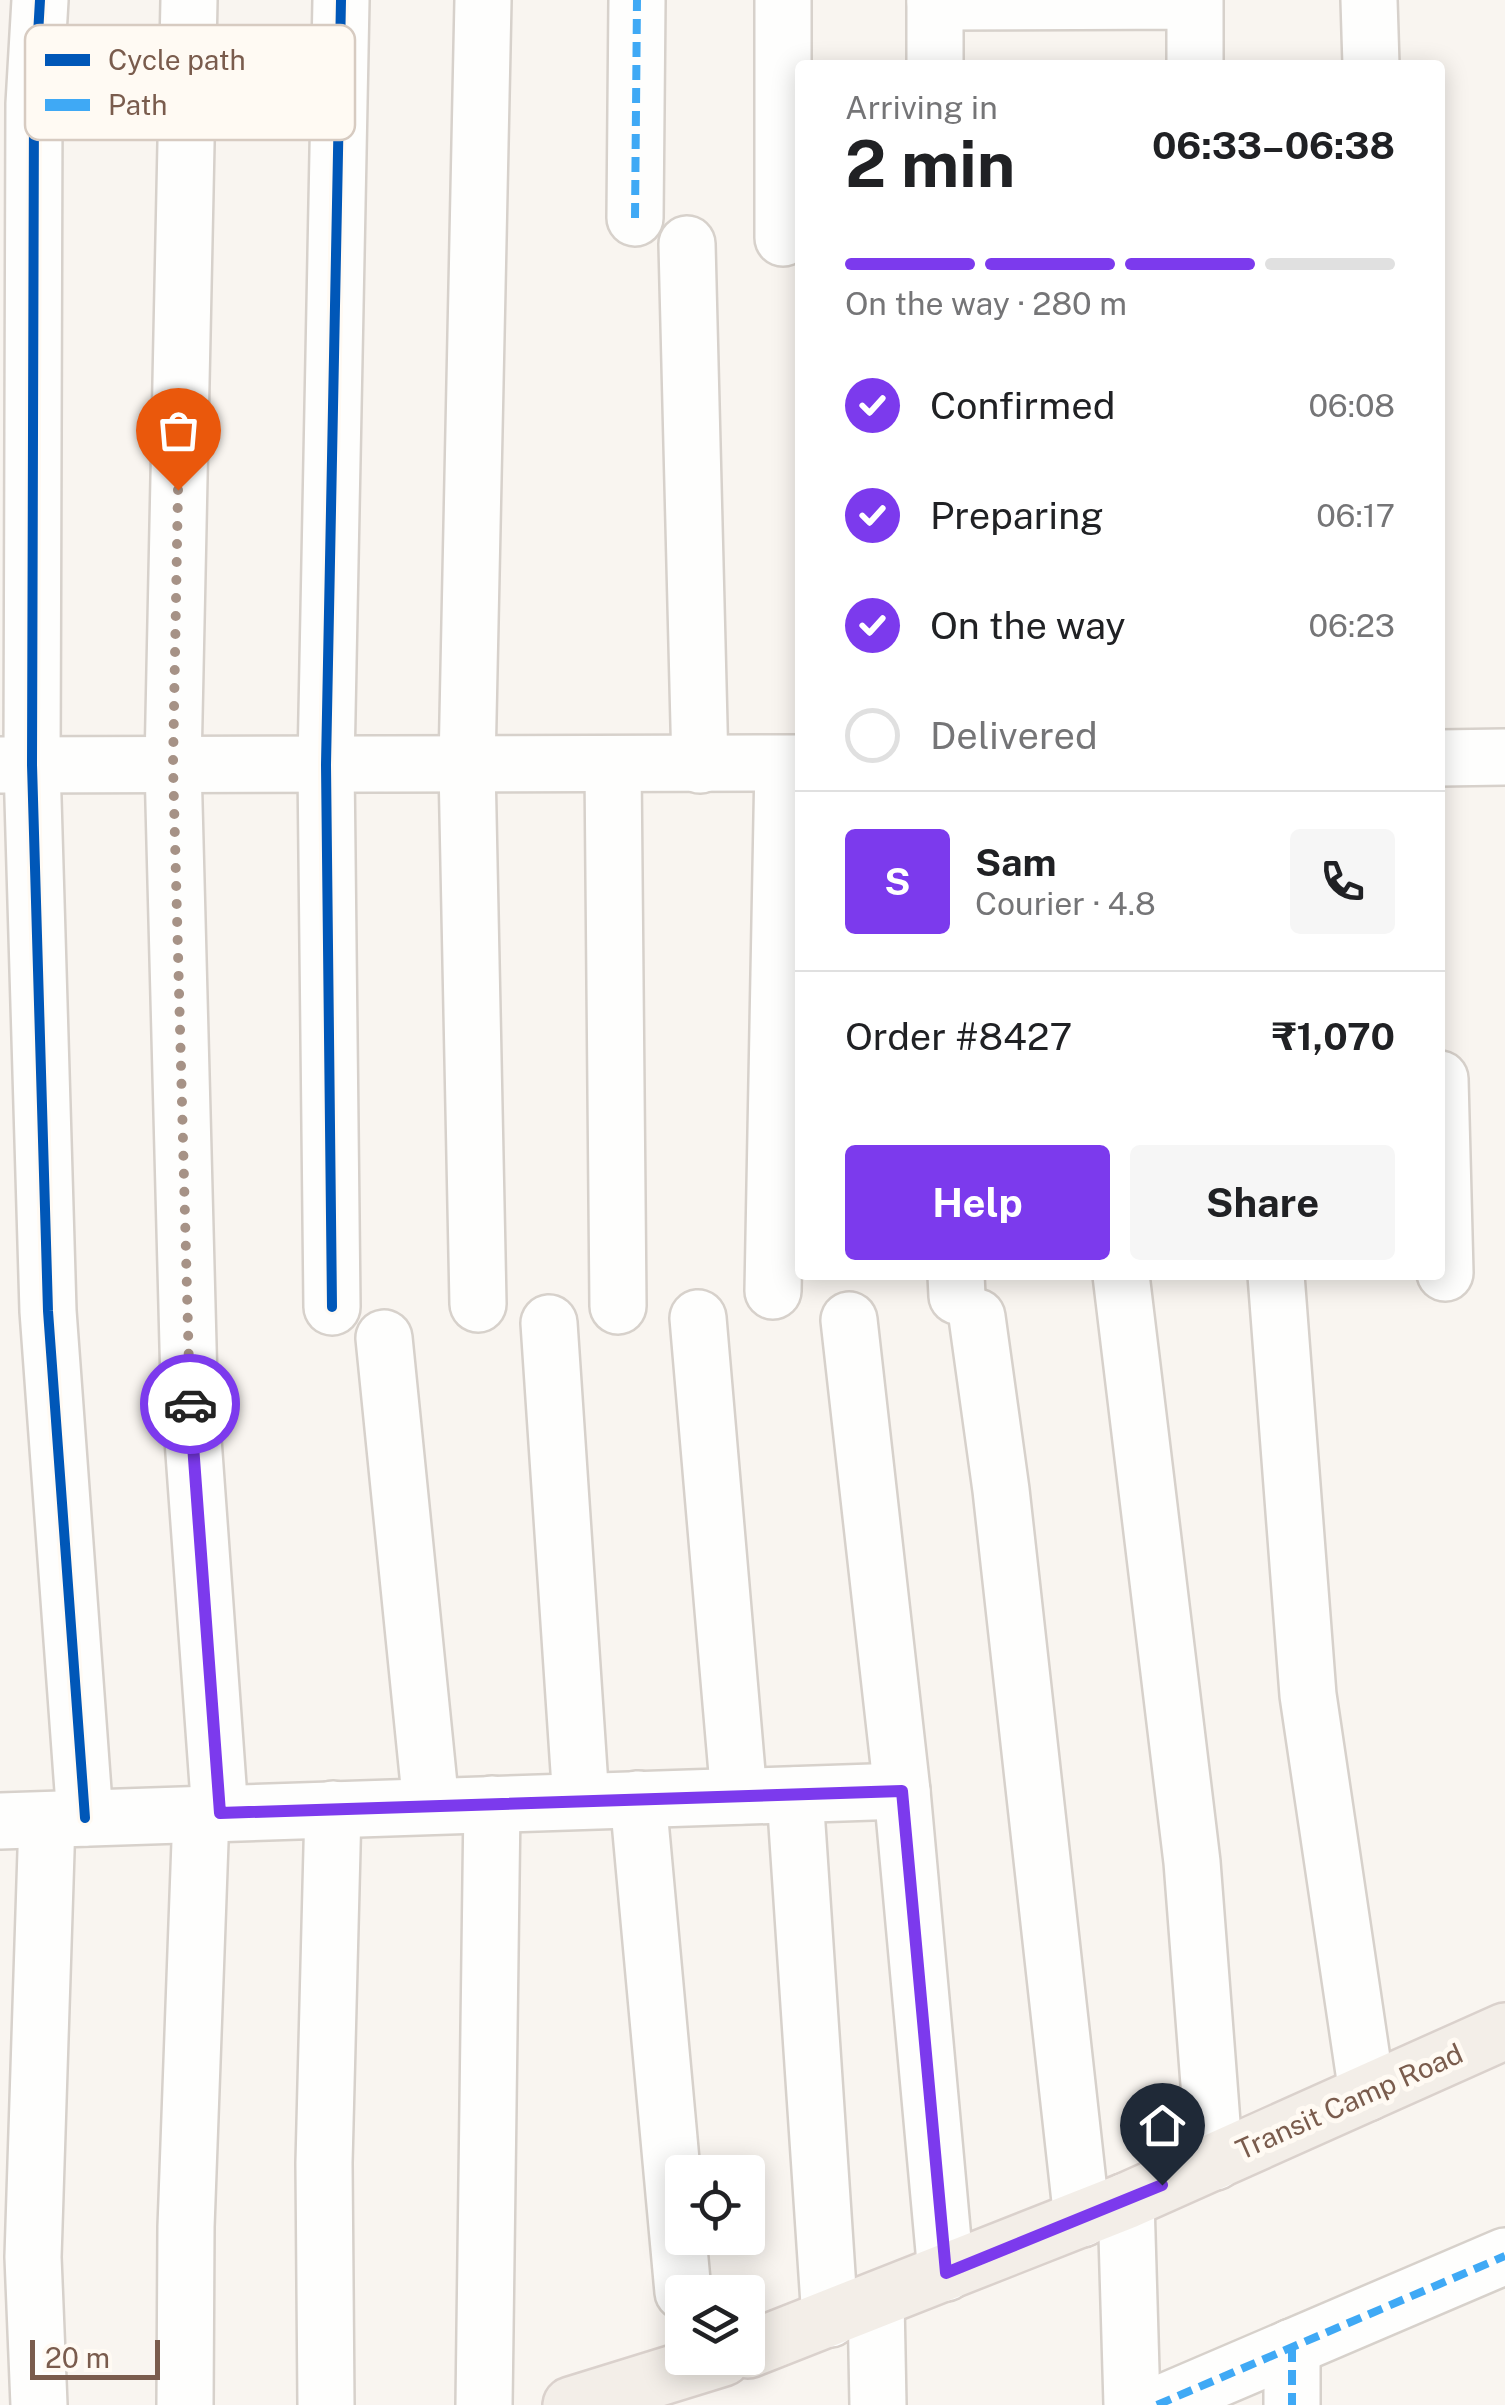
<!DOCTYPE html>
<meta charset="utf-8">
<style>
:root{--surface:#fff;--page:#f6f6f6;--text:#202124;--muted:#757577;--line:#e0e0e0;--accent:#7c3aed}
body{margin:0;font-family:"Public Sans",sans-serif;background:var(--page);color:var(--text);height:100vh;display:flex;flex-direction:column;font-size:38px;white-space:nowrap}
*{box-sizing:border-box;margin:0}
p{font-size:32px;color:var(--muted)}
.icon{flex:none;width:55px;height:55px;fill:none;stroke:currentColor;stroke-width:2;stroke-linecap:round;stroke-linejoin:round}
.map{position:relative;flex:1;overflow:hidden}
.sheet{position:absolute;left:795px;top:60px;width:650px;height:1220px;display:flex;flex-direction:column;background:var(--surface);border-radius:10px;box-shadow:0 5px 25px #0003}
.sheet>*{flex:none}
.fabs{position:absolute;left:665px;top:2155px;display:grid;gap:20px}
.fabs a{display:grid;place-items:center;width:100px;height:100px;border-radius:10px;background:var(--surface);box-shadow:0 5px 25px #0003;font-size:50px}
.scale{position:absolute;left:30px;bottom:25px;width:130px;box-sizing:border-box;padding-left:10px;border:5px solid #7a5c4d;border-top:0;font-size:28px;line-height:35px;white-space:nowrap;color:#7a5c4d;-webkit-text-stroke:8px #fffaf3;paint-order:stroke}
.pin{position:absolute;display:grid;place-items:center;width:85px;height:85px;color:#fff;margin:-102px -42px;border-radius:50% 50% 50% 0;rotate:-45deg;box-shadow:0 0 10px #0007}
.pin .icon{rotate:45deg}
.courier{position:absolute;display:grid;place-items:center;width:100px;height:100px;margin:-50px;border:8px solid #7c3aed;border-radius:50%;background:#fff;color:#222;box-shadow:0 2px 12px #0007}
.overview em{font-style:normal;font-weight:700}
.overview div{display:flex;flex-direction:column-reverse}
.overview{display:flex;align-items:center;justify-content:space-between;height:170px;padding:0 50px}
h1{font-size:65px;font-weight:700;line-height:75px}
.bar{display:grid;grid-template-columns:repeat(4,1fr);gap:15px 10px;align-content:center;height:120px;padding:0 50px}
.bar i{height:12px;border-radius:8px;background:var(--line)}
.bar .current{background:var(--accent)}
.bar p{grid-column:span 4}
.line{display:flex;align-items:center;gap:25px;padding:0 50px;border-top:2px solid var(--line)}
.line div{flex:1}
.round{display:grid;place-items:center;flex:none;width:105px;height:105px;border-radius:10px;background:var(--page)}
ol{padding:0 50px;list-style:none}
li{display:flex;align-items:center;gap:30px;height:110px}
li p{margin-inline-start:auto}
li .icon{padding:10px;border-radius:50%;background:var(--accent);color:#fff;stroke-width:4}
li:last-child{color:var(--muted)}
li i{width:55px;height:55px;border:5px solid var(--line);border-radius:50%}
.button{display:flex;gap:20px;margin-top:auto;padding:20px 50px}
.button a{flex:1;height:115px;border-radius:10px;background:var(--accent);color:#fff;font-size:40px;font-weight:700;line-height:115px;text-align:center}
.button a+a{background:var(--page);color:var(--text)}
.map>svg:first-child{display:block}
</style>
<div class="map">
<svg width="1505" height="2405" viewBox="0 0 1505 2405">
<rect width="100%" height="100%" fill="#f9f5f0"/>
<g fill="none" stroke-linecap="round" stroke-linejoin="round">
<g stroke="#d7d1cb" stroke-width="60">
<g id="minor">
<path d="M40 0 34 104 32 765 48 1311 85 1818"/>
<path d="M189 0 173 765 189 1384 220 1813"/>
<path d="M783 0V238"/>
<path d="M1369 0 1371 65"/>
<path d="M935 2 1195 1V65"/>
<path d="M935 65V0"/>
<path d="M635 218 637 0"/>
<path d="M687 244 700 765"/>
<path d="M1440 758 1505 757"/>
<path d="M0 765 800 763"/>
<path d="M613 766 618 1306"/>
<path d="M1440 1079 1445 1273"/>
<path d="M956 1275 957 1296"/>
<path d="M1121 1275 1192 1862 1215 2162"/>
<path d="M1276 1275 1308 1695 1367 2093"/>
<path d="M773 1291 783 764"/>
<path d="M478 1304 467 766 483 0"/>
<path d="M332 1307 326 765 341 0"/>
<path d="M977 1317 1001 1490 1082 2219"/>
<path d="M698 1318 739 1796"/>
<path d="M849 1320 902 1791 946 2273"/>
<path d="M549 1323 581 1801"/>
<path d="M384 1338 431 1805"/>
<path d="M795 1795 830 2319"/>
<path d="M638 1799 683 2292"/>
<path d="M0 1821 902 1791"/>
<path d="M1126 2201 1132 2405"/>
<path d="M876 2301 878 2405"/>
<path d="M1292 2347V2405"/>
<path d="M39 2405 33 2257 47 1820"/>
<path d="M185 2405 186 2227 201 1814"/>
<path d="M326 2405 324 2163 333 1809"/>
<path d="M484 2405 492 1804"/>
<path d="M1157 2405 1505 2256"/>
</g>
</g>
<g stroke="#dad1cc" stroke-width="60">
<g id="major">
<path d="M748 2350 1126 2201 1505 2031"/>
<path d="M571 2405 723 2358"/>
</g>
</g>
<use href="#minor" stroke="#fefefd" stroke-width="55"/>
<use href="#major" stroke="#f3eee8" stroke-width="55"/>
<g stroke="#3fa9f5" stroke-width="8" stroke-dasharray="15 8" stroke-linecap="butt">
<path d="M635 218 637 0"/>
<path d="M1292 2347V2405"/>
<path d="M1157 2405 1505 2256"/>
</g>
<g stroke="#fffaf3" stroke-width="16">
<g id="cycleway">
<path d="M40 0 34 104 32 765 48 1311 85 1818"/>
<path d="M332 1307 326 765 341 0"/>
</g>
</g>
<use href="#cycleway" stroke="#0057b8" stroke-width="10"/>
</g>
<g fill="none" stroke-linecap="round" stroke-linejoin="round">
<path stroke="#a69286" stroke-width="10" stroke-dasharray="0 18" d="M178 490 173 765 190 1404"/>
<path stroke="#7c3aed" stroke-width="12" d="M190 1404 220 1813 902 1791 946 2273 1162 2185"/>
</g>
<g text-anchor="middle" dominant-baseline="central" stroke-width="10" stroke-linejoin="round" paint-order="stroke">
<g font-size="28" fill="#7a5c4d" stroke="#fffaf3">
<text transform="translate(1349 2101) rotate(-24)">Transit Camp Road</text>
</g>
</g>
<rect x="25" y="25" width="330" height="115" rx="15" fill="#fffaf3" stroke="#d7cbc1" stroke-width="2.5"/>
<rect x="45" y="54" width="45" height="12" fill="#0057b8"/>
<rect x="45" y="99" width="45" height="12" fill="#3fa9f5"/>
<g font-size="28" fill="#7a5c4d">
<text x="108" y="70">Cycle path</text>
<text x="108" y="115">Path</text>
</g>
</svg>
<div class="fabs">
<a><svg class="icon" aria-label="locate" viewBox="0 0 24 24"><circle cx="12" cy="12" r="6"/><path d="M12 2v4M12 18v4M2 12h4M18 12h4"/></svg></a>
<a><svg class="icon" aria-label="layers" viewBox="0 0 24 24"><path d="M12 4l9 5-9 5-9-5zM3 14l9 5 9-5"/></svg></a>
</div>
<div class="scale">20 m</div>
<div class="pin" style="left:178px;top:490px;background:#ea580c"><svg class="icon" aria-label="bag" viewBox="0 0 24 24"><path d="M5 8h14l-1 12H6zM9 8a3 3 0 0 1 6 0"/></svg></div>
<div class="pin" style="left:1162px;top:2185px;background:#1f2937"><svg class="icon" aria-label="home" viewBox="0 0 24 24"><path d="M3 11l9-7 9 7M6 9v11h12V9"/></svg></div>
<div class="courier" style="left:190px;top:1404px"><svg class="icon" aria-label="car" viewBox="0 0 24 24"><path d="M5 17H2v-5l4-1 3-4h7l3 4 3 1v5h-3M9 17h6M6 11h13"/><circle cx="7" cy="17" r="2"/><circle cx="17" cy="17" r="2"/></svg></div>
<section class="sheet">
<div class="overview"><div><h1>2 min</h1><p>Arriving in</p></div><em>06:33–06:38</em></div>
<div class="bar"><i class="current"></i><i class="current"></i><i class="current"></i><i></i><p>On the way · 280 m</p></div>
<ol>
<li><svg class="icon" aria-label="check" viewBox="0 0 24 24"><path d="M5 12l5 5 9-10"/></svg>Confirmed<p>06:08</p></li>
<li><svg class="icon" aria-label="check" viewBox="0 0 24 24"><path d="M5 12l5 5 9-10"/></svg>Preparing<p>06:17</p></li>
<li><svg class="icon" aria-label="check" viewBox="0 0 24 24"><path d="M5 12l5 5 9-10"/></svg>On the way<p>06:23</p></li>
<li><i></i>Delivered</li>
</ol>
<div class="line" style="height:180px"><b class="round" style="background:var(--accent);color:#fff">S</b><div><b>Sam</b><p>Courier · 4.8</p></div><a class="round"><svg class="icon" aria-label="phone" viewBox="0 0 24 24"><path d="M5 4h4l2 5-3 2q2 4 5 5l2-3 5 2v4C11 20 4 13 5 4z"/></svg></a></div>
<div class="line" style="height:130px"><div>Order #8427</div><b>₹1,070</b></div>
<div class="button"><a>Help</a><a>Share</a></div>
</section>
</div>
